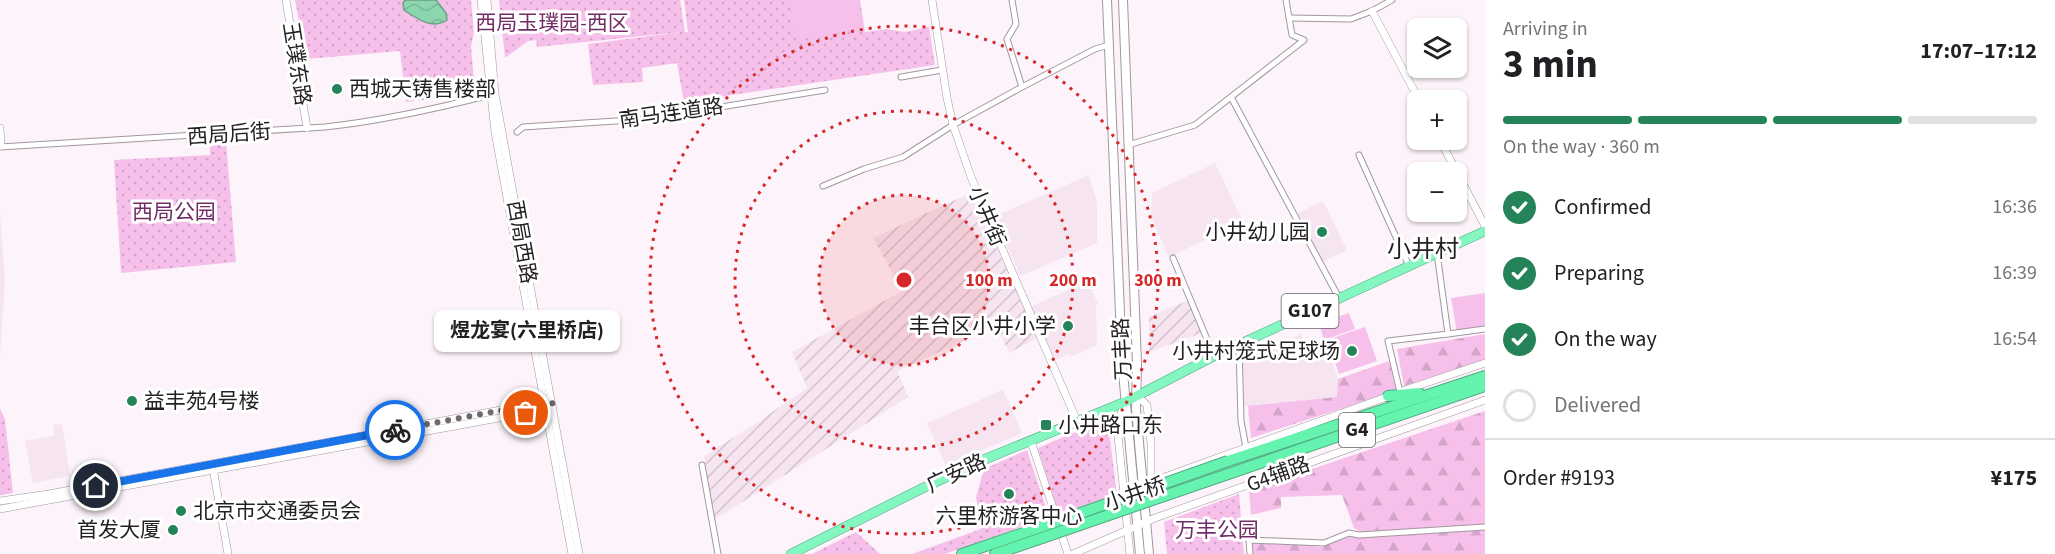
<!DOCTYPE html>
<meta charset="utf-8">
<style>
:root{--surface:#fff;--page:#f2f2f2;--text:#202124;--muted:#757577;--line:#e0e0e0;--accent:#25835a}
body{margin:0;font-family:"Source Sans 3","Noto Sans SC",sans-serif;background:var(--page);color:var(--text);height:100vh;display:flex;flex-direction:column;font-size:22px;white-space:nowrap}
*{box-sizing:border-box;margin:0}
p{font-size:20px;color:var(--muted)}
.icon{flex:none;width:33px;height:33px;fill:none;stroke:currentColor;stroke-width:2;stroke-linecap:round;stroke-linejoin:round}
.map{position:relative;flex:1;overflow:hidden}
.details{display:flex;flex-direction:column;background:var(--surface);width:570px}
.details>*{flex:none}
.fabs{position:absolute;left:1407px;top:18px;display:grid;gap:12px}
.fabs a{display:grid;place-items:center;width:60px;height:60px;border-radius:9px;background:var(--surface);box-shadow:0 2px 4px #0004;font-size:30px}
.pin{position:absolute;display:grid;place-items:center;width:51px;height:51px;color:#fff;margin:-26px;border:3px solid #fff;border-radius:50%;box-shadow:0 2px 6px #0007}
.courier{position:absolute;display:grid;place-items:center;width:60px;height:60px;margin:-30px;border:4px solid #1a73e8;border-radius:50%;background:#fff;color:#222;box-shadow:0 2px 8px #0007}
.bubble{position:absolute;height:42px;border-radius:9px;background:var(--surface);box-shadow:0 2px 4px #0004;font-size:20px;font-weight:700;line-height:42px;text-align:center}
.summary em{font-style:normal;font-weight:700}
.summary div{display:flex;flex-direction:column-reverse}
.summary{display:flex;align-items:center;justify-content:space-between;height:102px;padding:0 18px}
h1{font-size:39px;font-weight:700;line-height:45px}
.bar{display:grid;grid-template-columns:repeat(4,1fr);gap:9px 6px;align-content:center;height:72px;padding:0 18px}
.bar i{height:8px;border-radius:4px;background:var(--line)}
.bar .on{background:var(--accent)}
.bar p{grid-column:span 4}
.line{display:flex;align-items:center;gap:15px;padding:0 18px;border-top:2px solid var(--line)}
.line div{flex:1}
ol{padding:0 18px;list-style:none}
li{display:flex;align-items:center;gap:18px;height:66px}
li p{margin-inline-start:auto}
li .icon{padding:6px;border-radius:50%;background:var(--accent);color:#fff;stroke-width:4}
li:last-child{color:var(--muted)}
li i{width:33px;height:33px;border:3px solid var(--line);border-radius:50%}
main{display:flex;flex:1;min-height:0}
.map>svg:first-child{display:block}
</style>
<main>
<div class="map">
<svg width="1485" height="554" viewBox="0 0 1485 554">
<defs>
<pattern id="industrial-furrows" width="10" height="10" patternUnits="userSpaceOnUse" patternTransform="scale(1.5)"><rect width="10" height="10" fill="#f6e4f1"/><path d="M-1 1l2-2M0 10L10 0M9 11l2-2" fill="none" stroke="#d3c3ce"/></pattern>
<pattern id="grass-dots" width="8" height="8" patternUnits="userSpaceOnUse" patternTransform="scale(1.5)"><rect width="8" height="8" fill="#f6c0ea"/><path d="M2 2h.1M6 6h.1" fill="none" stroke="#d3a5c8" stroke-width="1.8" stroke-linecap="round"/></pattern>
<pattern id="forest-firs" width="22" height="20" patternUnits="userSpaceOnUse" patternTransform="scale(1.5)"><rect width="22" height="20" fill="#f6c0ea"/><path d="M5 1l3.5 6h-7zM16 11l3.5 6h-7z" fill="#d3a5c8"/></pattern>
<pattern id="water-waves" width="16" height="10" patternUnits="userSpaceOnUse" patternTransform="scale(1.5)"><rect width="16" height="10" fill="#8cd6af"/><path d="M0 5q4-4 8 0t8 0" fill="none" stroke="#78b796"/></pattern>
</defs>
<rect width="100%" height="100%" fill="#fdf3fa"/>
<g fill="#f6e4f1">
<path d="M1215 163 1243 222 1169 257 1151 217 1152 193Z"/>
<path d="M1089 175 1097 203V243L1021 276 993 217Z"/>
<path d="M1323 201 1347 250 1322 262 1298 213Z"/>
<path d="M0 214 5 280 0 356Z"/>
<path d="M1085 276 1098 304 1096 305 1097 345 1072 356 1069 354 1056 360 1030 307 1070 289 1068 284Z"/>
<path d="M1301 334 1306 357 1330 353 1338 379V397L1244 407 1243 359Z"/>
<path d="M1003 390 1022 433 946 466 927 423Z"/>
<path d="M62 424 70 476 33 483 25 441 54 436 53 425Z"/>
</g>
<g fill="url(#industrial-furrows)">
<path d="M970 193 1039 337 1009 353 997 326 897 371 908 397 714 520 704 456 749 428 807 388 792 352 902 291 873 238Z"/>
<path d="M1189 300 1202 333 1149 352V317Z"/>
</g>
<g fill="url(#grass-dots)">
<path d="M295 0H471L474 33 471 46 475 94 406 102 400 51 306 59Z"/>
<path d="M499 0H680L685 32H688L684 0H860L865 32 886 29 905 32 929 27 935 65 684 102 677 63 642 68 643 82 593 85 588 44 681 32 537 47 536 40 528 41 505 58Z"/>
<path d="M226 142 236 262 121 273 114 160 210 155V143Z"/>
<path d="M0 408 5 420 13 493 0 495Z"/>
<path d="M1103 420 1108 423 1117 495 1059 515 1038 448Z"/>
<path d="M1027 450 1049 517 945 554H912L981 529 976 497 984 469Z"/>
<path d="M1239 494 1244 554H1167L1164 522Z"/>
<path d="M856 532 880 554H812Z"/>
</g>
<g fill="url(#forest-firs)">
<path d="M1485 334V359L1404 386 1397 349Z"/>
<path d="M1389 361 1396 391 1251 438 1248 406 1337 397 1338 379Z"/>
<path d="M1485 411V524L1361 532 1354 528 1342 495 1281 497V508L1251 515 1249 490Z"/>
<path d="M1485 530V554H1253V543H1285L1322 547 1349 536 1361 538Z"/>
</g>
<g fill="#f6c0ea">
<path d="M790 0H858L864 29 796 40Z"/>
<path d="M1485 293V328L1457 333 1451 298Z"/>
<path d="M1349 313 1355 329 1324 340 1319 323Z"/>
<path d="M1365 327 1377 361 1339 374 1327 340Z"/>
</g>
<path fill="url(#water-waves)" stroke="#6c9f85" stroke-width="1.5" d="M405 0H436L446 13 447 20C433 30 417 19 404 10L403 3Z"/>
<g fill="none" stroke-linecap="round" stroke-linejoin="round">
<g stroke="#a1979e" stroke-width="7">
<g id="minor">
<path d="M1012 0 1016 24 1007 39 1022 87"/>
<path d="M1289 18 1351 19 1372 11 1392 0"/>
<path d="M901 77 942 70"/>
<path d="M1231 97 1339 298"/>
<path d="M517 132 523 127 647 119 825 90"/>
<path d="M1128 145 1195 125 1304 40 1292 35 1286 0"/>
<path d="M0 147 325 127C381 121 435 109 490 95"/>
<path d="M1359 155 1409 266"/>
<path d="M823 186 864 169 903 157 953 125 1022 87 1095 49 1109 45"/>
<path d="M1437 253 1448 334 1485 329"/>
<path d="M1173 258 1214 356"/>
<path d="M1239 345 1241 421 1246 448"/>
<path d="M1400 392 1388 341 1448 334"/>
<path d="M702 465 718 554"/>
<path d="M1250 554 1249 540 1324 543 1349 533 1359 535 1485 527"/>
</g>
</g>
<g stroke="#a1979e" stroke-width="8">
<g id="tertiary">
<path d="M286 0 307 128"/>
<path d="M481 0 495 132 572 554"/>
<path d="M487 0 495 94 579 554"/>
<path d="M932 0 947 98 953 125 971 177 1077 421"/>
<path d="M1372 11 1419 100"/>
<path d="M0 128 1 146"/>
<path d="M1440 140 1485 226"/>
<path d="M1402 391 1485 363"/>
<path d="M1137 396 1147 405 1151 444V479L1148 482"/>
<path d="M1125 402 1117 426 1130 554"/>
<path d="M1031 441 1068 554"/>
<path d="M213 468 228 554"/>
<path d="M1142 480 1162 478 1392 395"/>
<path d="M0 501 49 494 549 401"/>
<path d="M0 509 553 408"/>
<path d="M1073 554 1155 518 1485 400"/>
</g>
</g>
<g stroke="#a1979e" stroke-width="10">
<g id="secondary">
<path d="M1107 0 1122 362 1140 554"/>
<path d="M1123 0 1137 363 1136 409 1149 554"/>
</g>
</g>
<g stroke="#4ea97e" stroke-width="10">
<path id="trunk" d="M791 554 921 489 983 460 1125 402 1214 356 1485 231"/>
</g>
<g stroke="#4ea97e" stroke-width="12">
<g id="motorway">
<path d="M1388 396 1419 393"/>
<path d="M1228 461 1485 376"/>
<path d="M1228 474 1485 386"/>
<path d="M962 554 1041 527"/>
<path d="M995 554 1042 538"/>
</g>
</g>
<use href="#minor" stroke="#fff" stroke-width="5"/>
<use href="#tertiary" stroke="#fff" stroke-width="7"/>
<use href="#secondary" stroke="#fff" stroke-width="8"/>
<use href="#trunk" stroke="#84f6c0" stroke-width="9"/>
<use href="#motorway" stroke="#65f3b0" stroke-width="10"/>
<g stroke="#4ea97e" stroke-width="12" stroke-linecap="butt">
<g id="motorway-bridge">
<path d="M1041 527 1228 461"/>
<path d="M1042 538 1228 474"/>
</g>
</g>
<use href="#motorway-bridge" stroke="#65f3b0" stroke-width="10"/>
</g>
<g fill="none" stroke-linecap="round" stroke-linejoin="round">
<path stroke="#6f696e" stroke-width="6" stroke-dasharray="0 10.8" d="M395 430 552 401 553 408 526 413"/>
<path stroke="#1a73e8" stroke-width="8" d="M96 486 395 430"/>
</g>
<circle cx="904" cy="280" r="85" fill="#d62828" fill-opacity=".12"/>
<g fill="none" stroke="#d62828" stroke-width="3" stroke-dasharray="3 6">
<circle cx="904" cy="280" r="85"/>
<circle cx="904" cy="280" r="169"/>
<circle cx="904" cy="280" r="254"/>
</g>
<g fill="#25835a" stroke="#fff" stroke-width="2">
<circle cx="337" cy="89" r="6"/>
<circle cx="1322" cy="232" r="6"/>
<circle cx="1068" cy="326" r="6"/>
<circle cx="1352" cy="351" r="6"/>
<circle cx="132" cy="401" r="6"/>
<rect x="1040" y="419" width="12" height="12" rx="3"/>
<circle cx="1009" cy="494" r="6"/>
<circle cx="181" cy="511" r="6"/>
<circle cx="173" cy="530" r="6"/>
</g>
<g text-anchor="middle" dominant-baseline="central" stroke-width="6" stroke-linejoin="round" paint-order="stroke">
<g fill="#fff" stroke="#656264" stroke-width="1.5">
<rect x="1281.5" y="294" width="57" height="34" rx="4.5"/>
<rect x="1339" y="413" width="36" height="34" rx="4.5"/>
</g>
<g font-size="20" font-weight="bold" fill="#231f22">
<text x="1310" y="311">G107</text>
<text x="1357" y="430">G4</text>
</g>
<g font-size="21" fill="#712c66" stroke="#fff">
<text x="552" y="23">西局玉璞园-西区</text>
<text x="174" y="212">西局公园</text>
<text x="1217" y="530">万丰公园</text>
</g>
<g font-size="21" fill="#231f22" stroke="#fff">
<text transform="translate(297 64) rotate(81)">玉璞东路</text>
<text transform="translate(671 113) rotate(-8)">南马连道路</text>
<text transform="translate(229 134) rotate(-4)">西局后街</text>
<text transform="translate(987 216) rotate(67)">小井街</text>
<text transform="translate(522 242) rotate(80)">西局西路</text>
<text transform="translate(1122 349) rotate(-93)">万丰路</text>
<text transform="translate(956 473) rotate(-25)">广安路</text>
<text transform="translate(1278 474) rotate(-20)">G4辅路</text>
<text transform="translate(1135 494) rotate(-19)">小井桥</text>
</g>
<g font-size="21" fill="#231f22" stroke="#fff" text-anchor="start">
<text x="349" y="89">西城天铸售楼部</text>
<text x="1310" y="232" text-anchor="end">小井幼儿园</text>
<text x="1056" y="326" text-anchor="end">丰台区小井小学</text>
<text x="1340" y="351" text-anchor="end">小井村笼式足球场</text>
<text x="144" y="401">益丰苑4号楼</text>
<text x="1058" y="425">小井路口东</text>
<text x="193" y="511">北京市交通委员会</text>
<text x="1009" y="516" text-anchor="middle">六里桥游客中心</text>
<text x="161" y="530" text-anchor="end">首发大厦</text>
</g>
<g font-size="24" fill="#231f22" stroke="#fff">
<text x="1423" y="249">小井村</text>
</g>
</g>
<circle cx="904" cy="280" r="9" fill="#d62828" stroke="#fff" stroke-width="3"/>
<g font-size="18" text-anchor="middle" font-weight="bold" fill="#d62828" stroke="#fff" stroke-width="6" stroke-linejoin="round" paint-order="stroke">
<text x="989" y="286">100 m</text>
<text x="1073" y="286">200 m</text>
<text x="1158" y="286">300 m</text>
</g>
</svg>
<div class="fabs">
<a><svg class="icon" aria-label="layers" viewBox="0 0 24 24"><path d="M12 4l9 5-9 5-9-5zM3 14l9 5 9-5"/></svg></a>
<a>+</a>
<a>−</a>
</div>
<div class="pin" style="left:526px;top:413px;background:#ea580c"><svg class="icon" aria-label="bag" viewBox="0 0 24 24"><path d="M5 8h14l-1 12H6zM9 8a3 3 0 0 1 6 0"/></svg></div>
<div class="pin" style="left:96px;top:486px;background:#1f2937"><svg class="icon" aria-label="home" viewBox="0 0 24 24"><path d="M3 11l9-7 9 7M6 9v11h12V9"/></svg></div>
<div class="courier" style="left:395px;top:430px"><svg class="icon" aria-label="bike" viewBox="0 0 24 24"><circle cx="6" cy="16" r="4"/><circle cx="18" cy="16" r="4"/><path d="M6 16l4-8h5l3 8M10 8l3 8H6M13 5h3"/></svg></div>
<div class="bubble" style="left:434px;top:310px;width:186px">煜龙宴(六里桥店)</div>
</div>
<section class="details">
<div class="summary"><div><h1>3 min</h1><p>Arriving in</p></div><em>17:07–17:12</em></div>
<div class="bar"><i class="on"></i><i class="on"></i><i class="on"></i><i></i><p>On the way · 360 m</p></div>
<ol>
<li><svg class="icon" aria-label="check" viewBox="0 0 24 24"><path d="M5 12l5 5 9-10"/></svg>Confirmed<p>16:36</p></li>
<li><svg class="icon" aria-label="check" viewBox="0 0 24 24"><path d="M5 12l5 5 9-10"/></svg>Preparing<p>16:39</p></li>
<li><svg class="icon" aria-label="check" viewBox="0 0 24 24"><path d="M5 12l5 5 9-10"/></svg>On the way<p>16:54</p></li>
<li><i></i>Delivered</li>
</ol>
<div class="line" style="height:78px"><div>Order #9193</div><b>¥175</b></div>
</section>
</main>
